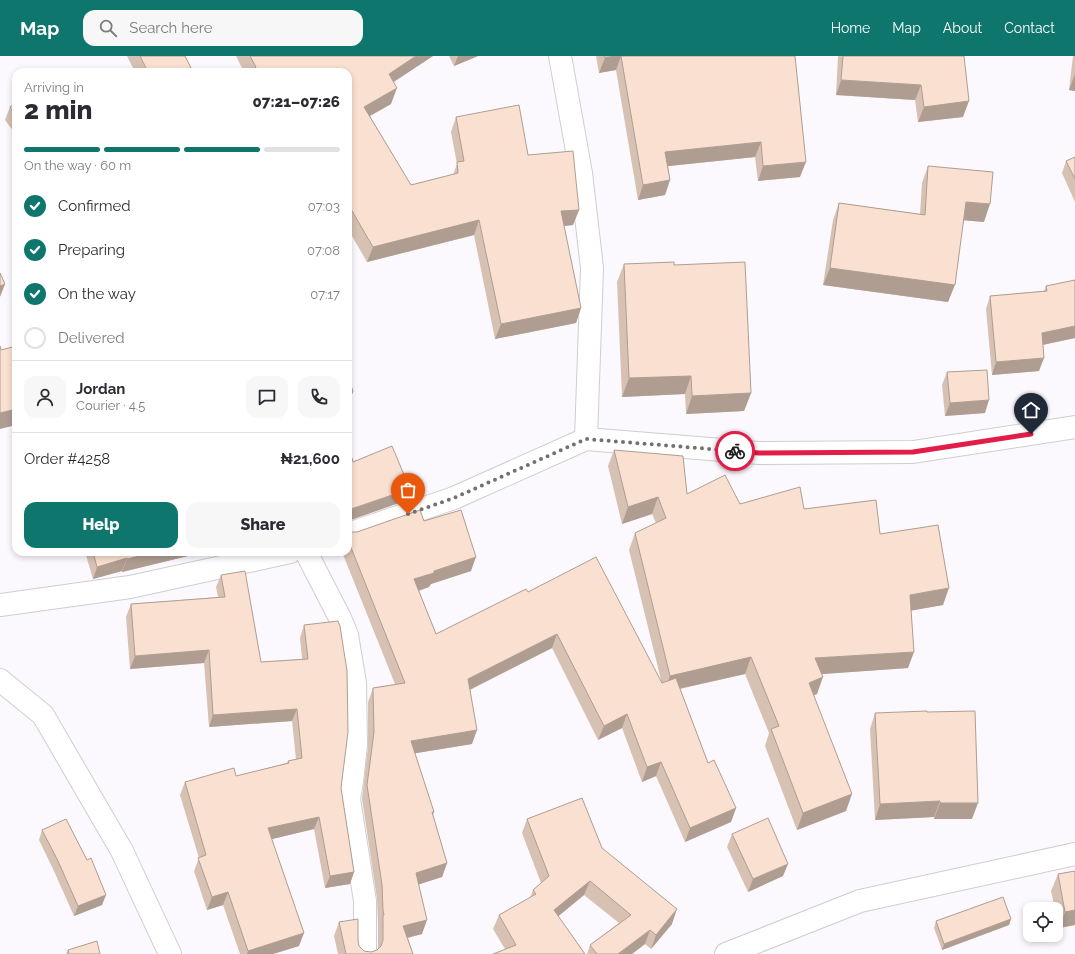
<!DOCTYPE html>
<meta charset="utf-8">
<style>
:root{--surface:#fff;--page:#f7f7f7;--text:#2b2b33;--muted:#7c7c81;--line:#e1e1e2;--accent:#0f766e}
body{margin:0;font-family:Raleway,sans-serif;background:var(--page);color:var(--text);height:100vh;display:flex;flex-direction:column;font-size:15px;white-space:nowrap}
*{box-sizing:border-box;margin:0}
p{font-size:13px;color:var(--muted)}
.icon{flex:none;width:22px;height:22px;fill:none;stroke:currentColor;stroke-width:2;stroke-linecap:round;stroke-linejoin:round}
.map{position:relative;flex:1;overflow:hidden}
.drawer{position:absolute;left:12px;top:12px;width:340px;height:488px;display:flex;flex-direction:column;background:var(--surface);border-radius:12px;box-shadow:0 2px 6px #0003}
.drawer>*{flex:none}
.fabs{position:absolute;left:1023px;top:846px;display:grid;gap:8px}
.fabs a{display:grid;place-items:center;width:40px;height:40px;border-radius:8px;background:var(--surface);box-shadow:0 2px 6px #0003;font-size:20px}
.pin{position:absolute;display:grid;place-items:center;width:34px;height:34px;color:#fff;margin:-41px -17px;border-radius:50% 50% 50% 0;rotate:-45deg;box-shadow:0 0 4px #0007}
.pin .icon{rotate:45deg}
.courier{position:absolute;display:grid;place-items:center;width:40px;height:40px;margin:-20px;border:3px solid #e11d48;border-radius:50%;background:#fff;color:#222;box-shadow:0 1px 5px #0007}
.headline em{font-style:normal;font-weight:800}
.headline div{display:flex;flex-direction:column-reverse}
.headline{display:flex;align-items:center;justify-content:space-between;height:68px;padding:0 12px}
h1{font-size:26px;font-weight:800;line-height:30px}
.bar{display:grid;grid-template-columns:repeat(4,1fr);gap:6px 4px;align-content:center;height:48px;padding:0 12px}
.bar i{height:5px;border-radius:3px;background:var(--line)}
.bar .current{background:var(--accent)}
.bar p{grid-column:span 4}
.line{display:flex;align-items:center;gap:10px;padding:0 12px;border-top:1px solid var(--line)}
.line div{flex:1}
.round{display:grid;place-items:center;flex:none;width:42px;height:42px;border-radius:12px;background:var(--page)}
ol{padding:0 12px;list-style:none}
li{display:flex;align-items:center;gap:12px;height:44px}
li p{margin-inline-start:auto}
li .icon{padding:4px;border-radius:50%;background:var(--accent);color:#fff;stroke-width:4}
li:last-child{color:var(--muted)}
li i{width:22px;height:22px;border:2px solid var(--line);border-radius:50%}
.cta{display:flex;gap:8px;margin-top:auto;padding:8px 12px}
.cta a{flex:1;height:46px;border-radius:12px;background:var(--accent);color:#fff;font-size:16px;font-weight:800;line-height:46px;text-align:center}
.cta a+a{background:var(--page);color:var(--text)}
header{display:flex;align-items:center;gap:24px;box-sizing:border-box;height:56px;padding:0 20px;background:var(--accent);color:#fff}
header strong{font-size:19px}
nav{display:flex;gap:22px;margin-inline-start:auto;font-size:14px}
.search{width:280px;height:36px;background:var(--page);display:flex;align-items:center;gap:10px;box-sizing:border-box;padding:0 14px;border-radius:12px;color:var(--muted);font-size:15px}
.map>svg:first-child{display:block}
</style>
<header>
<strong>Map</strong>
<div class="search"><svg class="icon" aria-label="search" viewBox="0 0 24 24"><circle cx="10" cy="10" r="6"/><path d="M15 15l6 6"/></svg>Search here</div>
<nav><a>Home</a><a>Map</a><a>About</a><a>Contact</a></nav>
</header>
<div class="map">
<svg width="1075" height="898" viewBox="0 0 1075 898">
<rect width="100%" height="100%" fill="#fcf9fe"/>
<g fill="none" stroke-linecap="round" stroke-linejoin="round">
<g stroke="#cfcdd1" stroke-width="24">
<g id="minor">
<path d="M560 0 581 117 592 212 586 383"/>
<path d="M348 478 454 442 586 383 759 397 913 396 1075 371"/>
<path d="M306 496 340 562 347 579 355 627 356 689 352 725 349 743 365 845V898"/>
<path d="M0 549 130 531 290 496"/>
<path d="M0 624 43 659 122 795 170 898"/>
<path d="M726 898 860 845 1075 798"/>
</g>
</g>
<use href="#minor" stroke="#fff" stroke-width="22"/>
</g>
<g fill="#d7c1b3">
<path d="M127 0H185L193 16H135Z"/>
<path d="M236 0H433L393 26 391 48 370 60 411 129 453 119 457 108 451 76 456 61 528 99 579 154 573 169 564 170 581 252 576 267 495 283 474 179 367 206 348 173V16H244Z"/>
<path d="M449 0H478L454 10Z"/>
<path d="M596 0H795L800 121 758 125 755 101 668 110 670 124 665 139 638 144 616 14 599 17Z"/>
<path d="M838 0H964L963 61 918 66 915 44 836 39Z"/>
<path d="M1073 0H1075V35L1069 34Z"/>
<path d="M16 47V79L5 64 10 51Z"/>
<path d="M1075 101V146L1062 117 1066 105Z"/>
<path d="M928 110 984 166 964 164 948 246 823 229 833 164 839 147 920 158 922 127Z"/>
<path d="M624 208 674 209 751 337 744 355 686 358 685 338 622 341 617 226Z"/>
<path d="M1075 224V282L1043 289 1039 315 992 319 986 253 990 240 1044 235 1046 230Z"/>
<path d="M947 316 985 357 945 360 942 329Z"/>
<path d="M614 394 687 438 740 448 804 453 880 478 943 549 911 554 908 612 822 618 817 638 814 639 846 755 797 774 765 690 769 677 745 618 680 633 708 707 736 752 731 766 685 786 656 720 642 726 622 672 598 684 552 592 470 634 472 688 415 697 434 756 433 760 447 807 442 821 419 828 422 878 408 882 413 898H338L334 880 339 866 358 884 359 890 364 895 371 896 377 894H378V868L377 843 362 743 368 690V646L373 632 395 628 342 496H348V475L350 476H357L424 465 471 515 431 528 429 531 419 535 436 578 528 536 661 624 629 494 635 477 656 467 652 458 622 468 608 410Z"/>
<path d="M85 496H200L192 499 122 516V515L93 523Z"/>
<path d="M221 519 261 606 302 603 300 582 304 569 341 732 354 816 350 828 325 832 314 773 272 783 299 890 273 898H240L223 849 207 854 194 815 199 802 180 739 185 726 236 720 287 707 288 705 296 703 292 665 209 671 204 607 130 613 126 561 131 548 218 541 216 531Z"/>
<path d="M875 657 972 763H934V761L875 764 870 673Z"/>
<path d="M527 763 602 792 672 868 651 893 645 888 632 898H587L590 889 619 867 584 839 558 860 585 898 505 893 493 873 499 859 530 842 533 834 541 827 522 777Z"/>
<path d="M42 774 102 849 74 860 54 815 39 784Z"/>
<path d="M732 778 783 820 748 836 727 791Z"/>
<path d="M1075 815V869L1059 872 1056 857V853H1055L1051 835 1058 818Z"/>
<path d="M1011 863 1009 869 942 894 934 872 936 865Z"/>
<path d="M68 894 100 898H66Z"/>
</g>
<g fill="#af9d92">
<path d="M416 0H433L383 33 389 18Z"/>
<path d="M458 0H478L454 10Z"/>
<path d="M614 0H621L616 14 599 17 605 2Z"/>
<path d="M1075 18V35L1069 34Z"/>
<path d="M841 24 921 29 915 44 836 39Z"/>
<path d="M397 32 391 48 359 66 364 51Z"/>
<path d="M969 45 963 61 918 66 924 51Z"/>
<path d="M761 86 755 101 660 111 665 96Z"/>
<path d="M806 106 800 121 758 125 763 110Z"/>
<path d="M670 124 665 139 638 144 643 129Z"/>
<path d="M966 146 990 148 984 166 960 164Z"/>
<path d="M579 154 573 169 555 171 561 155Z"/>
<path d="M479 164 474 179 367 206 373 191Z"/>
<path d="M830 212 955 229 948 246 823 229Z"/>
<path d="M5 228 0 241V230Z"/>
<path d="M581 252 576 267 495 283 501 268Z"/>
<path d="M1075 270V282L1037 290 1042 277Z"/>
<path d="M1044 302 1039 315 992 319 996 306Z"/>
<path d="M691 320 685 338 622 341 629 322Z"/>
<path d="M353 336 348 349V337Z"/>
<path d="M751 337 744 355 686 358 692 340Z"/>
<path d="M989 344 985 357 945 360 950 347Z"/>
<path d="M16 353V369L0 373V357Z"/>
<path d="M410 433 405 445 348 465V454Z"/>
<path d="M658 441 652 458 622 468 628 451Z"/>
<path d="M156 496H200L192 499 122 516 127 503Z"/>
<path d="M476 501 471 515 431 528 429 531 409 538 414 523 434 515Z"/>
<path d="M127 502 122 515 93 523 97 511Z"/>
<path d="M949 532 943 549 904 556 910 539Z"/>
<path d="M557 578 552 592 463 637 468 623Z"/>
<path d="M209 594 204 607 130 613 135 600Z"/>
<path d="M914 596 908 612 809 619 815 602Z"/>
<path d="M751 601 745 618 664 636 670 620Z"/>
<path d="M823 621 817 638 803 643 809 627Z"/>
<path d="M297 653 292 665 209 671 213 659Z"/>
<path d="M627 658 622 672 598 684 604 670Z"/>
<path d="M477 674 472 688 405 699 411 685Z"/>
<path d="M661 706 656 720 642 726 647 711Z"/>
<path d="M852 738 846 755 797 774 803 757Z"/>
<path d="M940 745 934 761 875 764 880 748Z"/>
<path d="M940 747H978L972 763H934Z"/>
<path d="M736 752 731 766 685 786 690 772Z"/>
<path d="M319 761 314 773 264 785 268 772Z"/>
<path d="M447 807 442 821 411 831 416 817Z"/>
<path d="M788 808 783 820 748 836 753 823Z"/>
<path d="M354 816 350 828 325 832 330 820Z"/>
<path d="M590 825 584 839 549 868 554 854Z"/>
<path d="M228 836 223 849 207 854 212 841Z"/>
<path d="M106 839 102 849 74 860 78 850Z"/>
<path d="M677 853 672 868 651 893 656 879Z"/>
<path d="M1075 854V869L1059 872 1065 856Z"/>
<path d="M1011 863 1009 869 942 894 944 888Z"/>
<path d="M427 864 422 878 398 884 403 870Z"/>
<path d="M650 874 645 888 632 898H618Z"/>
<path d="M304 877 299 890 273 898H247L248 895Z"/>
</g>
<g fill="#fae0d0" stroke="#af9d92">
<path d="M140 0H185L193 16H148Z"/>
<path d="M250 0H416L389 18 397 32 364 51 411 129 458 117 457 106 464 105 456 61 519 49 528 99 573 95 579 154 561 155 581 252 501 268 479 164 373 191 348 148V16H250L256 11Z"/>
<path d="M604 0H614L605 2Z"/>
<path d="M621 0H795L806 106 763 110 761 86 665 96 670 124 643 129Z"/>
<path d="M843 0H964L969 45 924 51 921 29 841 24Z"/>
<path d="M16 47V60L10 51Z"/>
<path d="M1075 101V123L1066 105Z"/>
<path d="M928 110 993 116 990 148 966 146 955 229 830 212 839 147 925 159Z"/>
<path d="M674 206V209L745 206 751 337 692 340 691 320 629 322 624 208Z"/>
<path d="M0 217 5 228 0 230Z"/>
<path d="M1075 224V270L1042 277 1044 302 996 306 990 240 1047 235 1046 230Z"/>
<path d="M0 290 1 294 16 290V353L0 357Z"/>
<path d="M987 314 989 344 950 347 947 316Z"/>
<path d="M348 318 353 336 348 337Z"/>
<path d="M392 390 410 433 348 454V404L352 402 353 406Z"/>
<path d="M614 394 683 400 687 438 725 419 740 448 800 431 804 453 876 444 880 478 938 469 949 532 910 539 914 596 815 602 823 621 809 627 852 738 803 757 771 673 779 670 751 601 670 620 635 477 666 462 658 441 628 451Z"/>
<path d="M420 454 424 465 461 454 476 501 434 515V517L414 523 436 578 526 533 528 536 596 501 662 627 676 622 708 707 714 704 736 752 690 772 661 706 647 711 627 658 604 670 557 578 468 623 477 674 411 685 434 756H432L447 807 416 817 427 864 403 870 413 898H346L339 866 358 863V884L359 890 364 895 371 896 377 894 381 890 383 884V859H384L383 854 382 829 367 729 374 676 373 632 405 627 348 484V475L350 476H357Z"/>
<path d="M93 496H156L127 503V502L97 511Z"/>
<path d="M245 515 261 606 308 603 304 569 338 565 340 570 347 615 348 676 341 732 354 816 330 820 319 761 268 772 304 877 248 895 228 836 212 841 198 802 206 799 185 726 234 712 236 720 289 707 288 705 302 702 297 653 213 659 209 594 135 600 131 548 225 541 221 519Z"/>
<path d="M927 655V656L975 655 978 747H940V745L880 748 875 657Z"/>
<path d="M582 742 602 792 677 853 656 879 650 874 618 898H597L590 889 631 859 590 825 554 854 585 898H493L516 889 499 859 536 838 533 834 549 820 527 763Z"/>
<path d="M768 762 788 808 753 823 732 778Z"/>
<path d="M66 763 87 804 91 802 106 839 78 850 58 805 42 774Z"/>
<path d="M1075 815V854L1065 856 1058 818Z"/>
<path d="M1003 841 1011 863 944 888 936 865Z"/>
<path d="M97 885 100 898H69L68 894Z"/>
</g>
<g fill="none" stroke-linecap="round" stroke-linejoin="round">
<path stroke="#737174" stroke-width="4" stroke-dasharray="0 7.2" d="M408 458 454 442 586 383 735 395"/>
<path stroke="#e11d48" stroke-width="5" d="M735 395 759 397 913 396 1031 378"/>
</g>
</svg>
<div class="fabs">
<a><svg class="icon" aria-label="locate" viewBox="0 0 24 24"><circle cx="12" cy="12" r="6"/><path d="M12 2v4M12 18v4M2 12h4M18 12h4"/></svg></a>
</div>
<div class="pin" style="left:408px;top:458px;background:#ea580c"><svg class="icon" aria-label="bag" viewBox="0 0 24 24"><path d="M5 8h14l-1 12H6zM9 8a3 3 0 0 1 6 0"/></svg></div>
<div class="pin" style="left:1031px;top:378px;background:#1f2937"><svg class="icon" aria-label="home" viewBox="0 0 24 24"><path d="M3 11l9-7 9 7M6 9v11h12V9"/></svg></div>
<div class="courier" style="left:735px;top:395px"><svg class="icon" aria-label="bike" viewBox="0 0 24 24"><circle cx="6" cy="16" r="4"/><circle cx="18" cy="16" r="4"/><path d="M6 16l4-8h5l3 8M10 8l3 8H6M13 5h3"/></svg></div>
<section class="drawer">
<div class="headline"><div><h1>2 min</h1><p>Arriving in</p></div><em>07:21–07:26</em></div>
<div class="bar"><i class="current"></i><i class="current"></i><i class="current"></i><i></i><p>On the way · 60 m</p></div>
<ol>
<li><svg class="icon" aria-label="check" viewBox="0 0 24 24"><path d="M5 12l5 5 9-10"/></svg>Confirmed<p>07:03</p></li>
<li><svg class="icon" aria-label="check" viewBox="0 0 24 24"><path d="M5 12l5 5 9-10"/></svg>Preparing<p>07:08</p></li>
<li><svg class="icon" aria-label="check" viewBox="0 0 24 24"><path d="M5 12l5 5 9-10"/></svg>On the way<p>07:17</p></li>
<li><i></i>Delivered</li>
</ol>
<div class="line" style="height:72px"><a class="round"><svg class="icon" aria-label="person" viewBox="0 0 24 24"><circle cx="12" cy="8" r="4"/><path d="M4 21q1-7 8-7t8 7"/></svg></a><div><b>Jordan</b><p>Courier · 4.5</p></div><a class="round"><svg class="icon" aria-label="chat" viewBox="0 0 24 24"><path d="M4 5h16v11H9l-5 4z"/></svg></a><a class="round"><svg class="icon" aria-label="phone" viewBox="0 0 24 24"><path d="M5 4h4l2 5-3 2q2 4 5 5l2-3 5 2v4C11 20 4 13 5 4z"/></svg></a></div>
<div class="line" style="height:52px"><div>Order #4258</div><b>₦21,600</b></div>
<div class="cta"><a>Help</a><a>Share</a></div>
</section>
</div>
